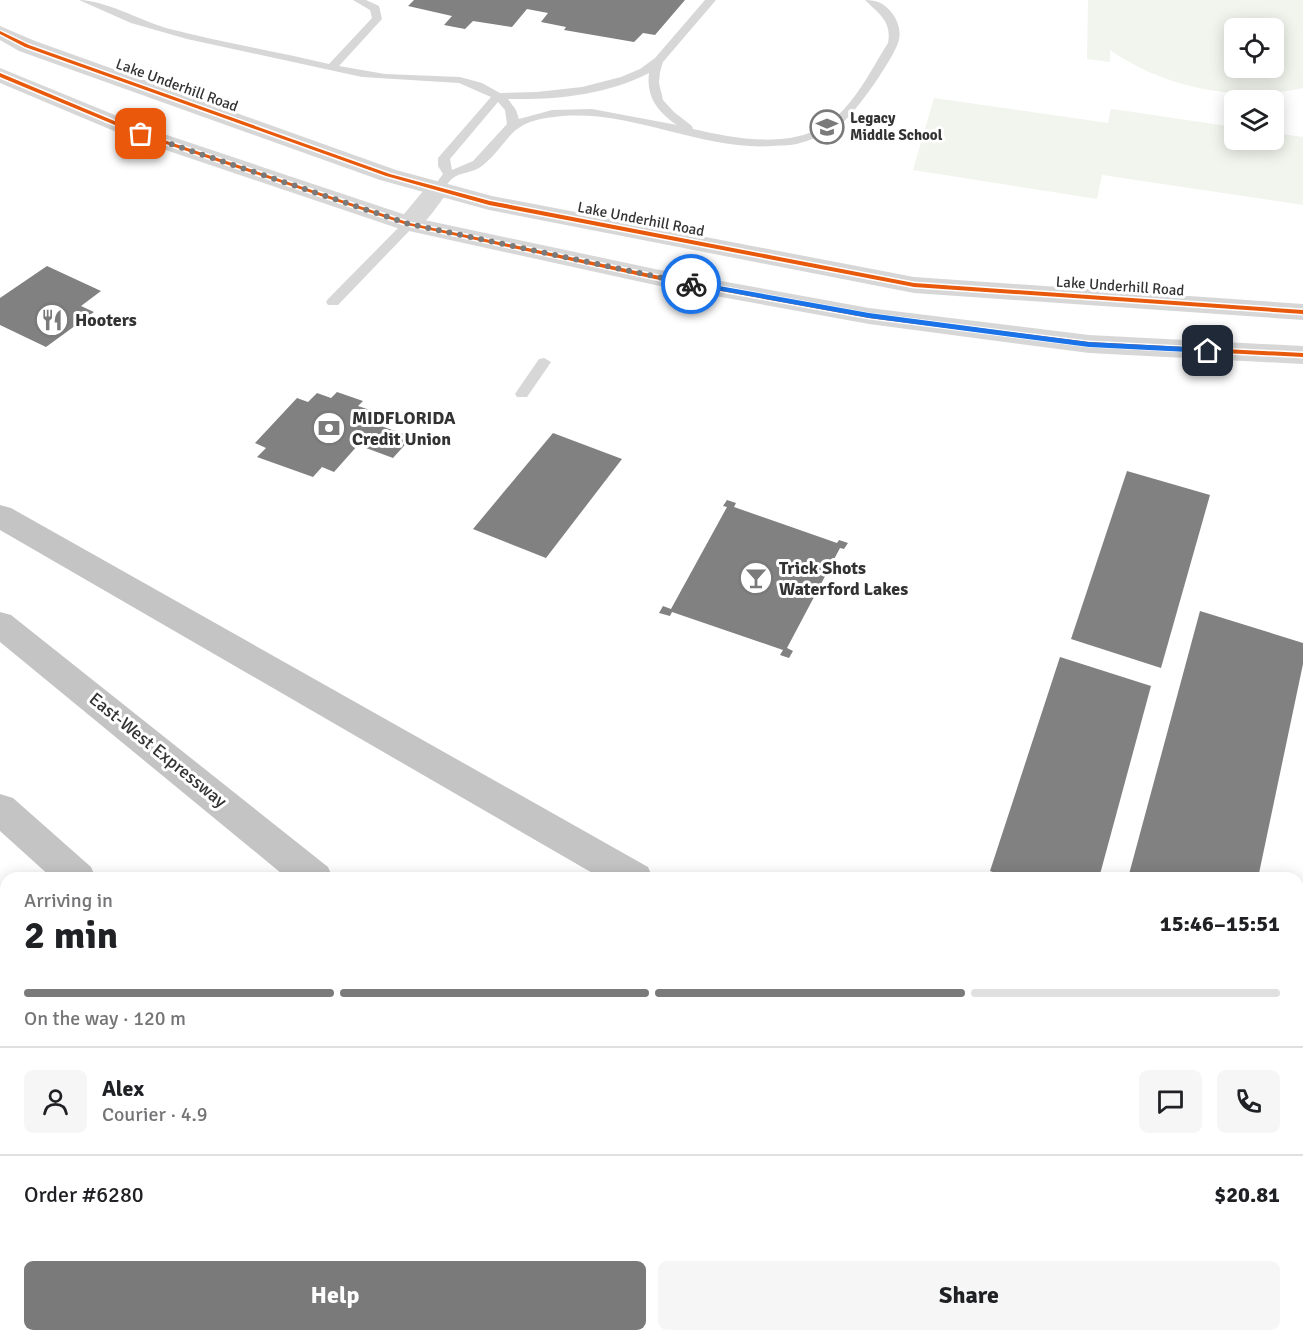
<!DOCTYPE html>
<meta charset="utf-8">
<style>
:root{--surface:#fff;--page:#f6f6f6;--text:#202124;--muted:#757577;--line:#e0e0e0;--accent:#7a7a7a}
body{margin:0;font-family:Signika,sans-serif;background:var(--page);color:var(--text);height:100vh;display:flex;flex-direction:column;font-size:22px;white-space:nowrap}
*{box-sizing:border-box;margin:0}
p{font-size:20px;color:var(--muted)}
.icon{flex:none;width:33px;height:33px;fill:none;stroke:currentColor;stroke-width:2;stroke-linecap:round;stroke-linejoin:round}
.map{position:relative;flex:1;overflow:hidden}
.sheet{position:absolute;left:0px;top:872px;width:1304px;height:470px;display:flex;flex-direction:column;background:var(--surface);border-radius:18px 18px 0 0;box-shadow:0 3px 15px #0003}
.sheet>*{flex:none}
.tools{position:absolute;left:1224px;top:18px;display:grid;gap:12px}
.tools a{display:grid;place-items:center;width:60px;height:60px;border-radius:9px;background:var(--surface);box-shadow:0 3px 15px #0003;font-size:30px}
.pin{position:absolute;display:grid;place-items:center;width:51px;height:51px;color:#fff;margin:-26px;border-radius:12px;box-shadow:0 3px 9px #0006}
.courier{position:absolute;display:grid;place-items:center;width:60px;height:60px;margin:-30px;border:4px solid #1a73e8;border-radius:50%;background:#fff;color:#222;box-shadow:0 2px 8px #0007}
.head em{font-style:normal;font-weight:700}
.head div{display:flex;flex-direction:column-reverse}
.head{display:flex;align-items:center;justify-content:space-between;height:102px;padding:0 24px}
h1{font-size:39px;font-weight:700;line-height:45px}
.bar{display:grid;grid-template-columns:repeat(4,1fr);gap:9px 6px;align-content:center;height:72px;padding:0 24px}
.bar i{height:8px;border-radius:4px;background:var(--line)}
.bar .current{background:var(--accent)}
.bar p{grid-column:span 4}
.line{display:flex;align-items:center;gap:15px;padding:0 24px;border-top:2px solid var(--line)}
.line div{flex:1}
.round{display:grid;place-items:center;flex:none;width:63px;height:63px;border-radius:9px;background:var(--page)}
.button{display:flex;gap:12px;margin-top:auto;padding:12px 24px}
.button a{flex:1;height:69px;border-radius:9px;background:var(--accent);color:#fff;font-size:24px;font-weight:700;line-height:69px;text-align:center}
.button a+a{background:var(--page);color:var(--text)}
.map>svg:first-child{display:block}
</style>
<div class="map">
<svg width="1303" height="1340" viewBox="0 0 1303 1340">
<rect width="100%" height="100%" fill="#fff"/>
<g fill="#f1f5ed" fill-rule="evenodd">
<path d="M1088 0H1303V88C1238 103 1165 88 1110 50V62L1087 59ZM1234 28H1274V68H1234Z"/>
<path d="M934 98 1108 123 1111 109 1126 111 1234 127V140H1274V133L1303 137V205L1102 175 1097 199 913 170Z"/>
</g>
<g fill="#818181">
<path d="M414 0H685L655 35 643 33 634 42 564 30 566 27 541 22 548 13 527 9 512 27 473 21 465 29 444 25 452 16 408 6Z"/>
<path d="M47 266 101 291 81 306 94 312 46 347 0 325V298Z"/>
<path d="M337 392 363 401 358 406 373 411 364 420 412 437 393 458 358 445 334 472 322 467 313 477 257 457 266 448 255 443 297 398 308 402 317 393 331 398Z"/>
<path d="M553 433 622 459 546 558 473 529Z"/>
<path d="M1127 471 1210 495 1161 668 1071 639Z"/>
<path d="M727 500 736 503 734 507 837 543 839 540 848 543 844 549 840 548 787 648 793 651 789 658 780 655 783 650 672 612 670 616 659 613 663 606 671 609 727 507 723 506Z"/>
<path d="M1200 611 1303 643V664L1258 878H1128Z"/>
<path d="M1060 657 1151 686 1099 878H1008L990 871Z"/>
</g>
<g fill="none" stroke-linecap="round" stroke-linejoin="round">
<g fill="#d7d7d7" fill-rule="evenodd">
<path d="M79 0C104 0 140 20 166 28 220 42 275 51 329 64L372 18 370 10 353 0H366L379 6 382 19 339 66 385 74 460 77 482 83 500 93 537 92 582 87 621 77 640 69 655 58 705 0H716L663 62 660 72 659 83 663 100 674 112 692 126 693 129C737 139 797 151 835 118 858 98 872 68 888 43 892 21 879 14 865 0 877 0 884 3 892 13 898 21 902 32 898 43 891 62 857 111 841 124 831 133 814 139 800 143 792 146 782 145 773 146 699 151 628 107 554 117 507 122 511 142 482 166 473 173 461 172 453 178 446 183 445 191 437 194L431 190 443 174 438 166V158L491 97 459 83 362 77 187 39 131 23ZM649 73C646 97 658 112 677 125L592 109 552 110 519 119 516 110 508 99C556 100 606 95 649 73ZM498 102 505 110 507 124 473 161 452 170 450 159Z"/>
<path d="M409 220 413 221 415 224 413 227 338 305H328L326 302 328 299 405 221Z"/>
<path d="M544 358 551 362 549 365 527 397H517L515 394 517 391 539 359Z"/>
</g>
<path fill="#d7d7d7" fill-rule="evenodd" d="M437 183 446 185 449 190 446 195C433 210 422 235 400 229L397 224 400 219 428 185Z"/>
<g fill="#d7d7d7" fill-rule="evenodd">
<path d="M0 26 35 41 396 170 492 196 914 277 1303 304V320L914 293 489 210 380 180 19 51 0 40Z"/>
<path d="M0 68 149 129 415 218 655 269 869 308 1089 335 1303 346V364L1089 353 869 324 655 285 400 229 133 139 0 83Z"/>
</g>
<g fill="#c4c4c4" fill-rule="evenodd">
<path d="M0 505 11 508 648 867 653 878H601L0 530Z"/>
<path d="M0 612 11 615 328 867 333 878H287L0 642Z"/>
<path d="M0 794 13 798 91 867 96 878H52L0 831Z"/>
<path d="M1298 1234 1303 1236V1281L1298 1279Z"/>
<path d="M574 1335H623L625 1340H576Z"/>
<path d="M852 1335H902L904 1340H854Z"/>
</g>
<g stroke="#fff" stroke-width="3">
<g id="cycleway">
<path d="M0 31 29 45 390 174 490 201 914 283 1303 310V314L914 287 489 205 386 176 25 47 0 34Z"/>
<path d="M0 73 143 133 410 223 655 275 869 314 1089 342 1303 353V357L1089 346 869 318 655 279 407 225 139 135 0 77Z"/>
</g>
</g>
<use href="#cycleway" fill="#e8590c" fill-rule="evenodd"/>
</g>
<path fill="#1a73e8" d="M691 281 869 313 1089 342 1208 348 1212 351 1208 353 1089 347 869 318 689 285 688 284Z"/>
<g fill="none" stroke-linecap="round" stroke-linejoin="round">
<path stroke="#7a7a7a" stroke-width="6" stroke-dasharray="0 10.8" d="M141 134 409 224 691 284"/>
</g>
<defs>
<g id="school-ring" transform="scale(1.725)"><circle r="9.5" fill="#fff" stroke="#7a7a7a" stroke-width="1.5"/><path d="M0-5L7-2L0 1L-7-2ZM-4 1L0 2.5L4 1V4Q0 6-4 4Z" fill="#7a7a7a"/></g>
<g id="restaurant-ring" transform="scale(1.725)"><circle r="9.5" fill="#fff" stroke="#7a7a7a" stroke-width="1.5"/><path d="M-5-6h1v4h1v-4h1v4h1v-4h1v5L-1.5 .5V6h-2V.5L-5-1ZM5-6V6H3V1.5H1.5Q1.5-4 5-6Z" fill="#7a7a7a"/></g>
<g id="bank-ring" transform="scale(1.725)"><circle r="9.5" fill="#fff" stroke="#7a7a7a" stroke-width="1.5"/><path d="M-6-4H6V4H-6ZM0-2.3a2.3 2.3 0 1 0 0 4.6a2.3 2.3 0 1 0 0-4.6Z" fill="#7a7a7a"/></g>
<g id="bar-ring" transform="scale(1.725)"><circle r="9.5" fill="#fff" stroke="#7a7a7a" stroke-width="1.5"/><path d="M-6-5H6L.8 .8V4.5H3.5V6h-7V4.5H-.8V.8Z" fill="#7a7a7a"/></g>
</defs>
<g fill-rule="evenodd">
<use href="#school-ring" x="827" y="127"/>
<use href="#restaurant-ring" x="52" y="320"/>
<use href="#bank-ring" x="329" y="428"/>
<use href="#bar-ring" x="756" y="578"/>
</g>
<g text-anchor="middle" dominant-baseline="central" stroke-width="6" stroke-linejoin="round" paint-order="stroke">
<g font-size="15" fill="#333" stroke="#fff">
<text transform="translate(177 85) rotate(20)">Lake Underhill Road</text>
<text transform="translate(641 219) rotate(11)">Lake Underhill Road</text>
<text transform="translate(1120 286) rotate(4)">Lake Underhill Road</text>
</g>
<g font-size="15" font-weight="bold" fill="#333" stroke="#fff" text-anchor="start">
<text x="850" y="118">Legacy<tspan x="850" dy="17">Middle School</tspan></text>
</g>
<g font-size="18" font-weight="bold" fill="#333" stroke="#fff" text-anchor="start">
<text x="75" y="320">Hooters</text>
<text x="352" y="418">MIDFLORIDA<tspan x="352" dy="21">Credit Union</tspan></text>
<text x="779" y="568">Trick Shots<tspan x="779" dy="21">Waterford Lakes</tspan></text>
</g>
<g font-size="18" fill="#333" stroke="#fff">
<text transform="translate(158 750) rotate(39)">East-West Expressway</text>
</g>
</g>
</svg>
<div class="tools">
<a><svg class="icon" aria-label="locate" viewBox="0 0 24 24"><circle cx="12" cy="12" r="6"/><path d="M12 2v4M12 18v4M2 12h4M18 12h4"/></svg></a>
<a><svg class="icon" aria-label="layers" viewBox="0 0 24 24"><path d="M12 4l9 5-9 5-9-5zM3 14l9 5 9-5"/></svg></a>
</div>
<div class="pin" style="left:141px;top:134px;background:#ea580c"><svg class="icon" aria-label="bag" viewBox="0 0 24 24"><path d="M5 8h14l-1 12H6zM9 8a3 3 0 0 1 6 0"/></svg></div>
<div class="pin" style="left:1208px;top:351px;background:#1f2937"><svg class="icon" aria-label="home" viewBox="0 0 24 24"><path d="M3 11l9-7 9 7M6 9v11h12V9"/></svg></div>
<div class="courier" style="left:691px;top:284px"><svg class="icon" aria-label="bike" viewBox="0 0 24 24"><circle cx="6" cy="16" r="4"/><circle cx="18" cy="16" r="4"/><path d="M6 16l4-8h5l3 8M10 8l3 8H6M13 5h3"/></svg></div>
<section class="sheet">
<div class="head"><div><h1>2 min</h1><p>Arriving in</p></div><em>15:46–15:51</em></div>
<div class="bar"><i class="current"></i><i class="current"></i><i class="current"></i><i></i><p>On the way · 120 m</p></div>
<div class="line" style="height:108px"><a class="round"><svg class="icon" aria-label="person" viewBox="0 0 24 24"><circle cx="12" cy="8" r="4"/><path d="M4 21q1-7 8-7t8 7"/></svg></a><div><b>Alex</b><p>Courier · 4.9</p></div><a class="round"><svg class="icon" aria-label="chat" viewBox="0 0 24 24"><path d="M4 5h16v11H9l-5 4z"/></svg></a><a class="round"><svg class="icon" aria-label="phone" viewBox="0 0 24 24"><path d="M5 4h4l2 5-3 2q2 4 5 5l2-3 5 2v4C11 20 4 13 5 4z"/></svg></a></div>
<div class="line" style="height:78px"><div>Order #6280</div><b>$20.81</b></div>
<div class="button"><a>Help</a><a>Share</a></div>
</section>
</div>
